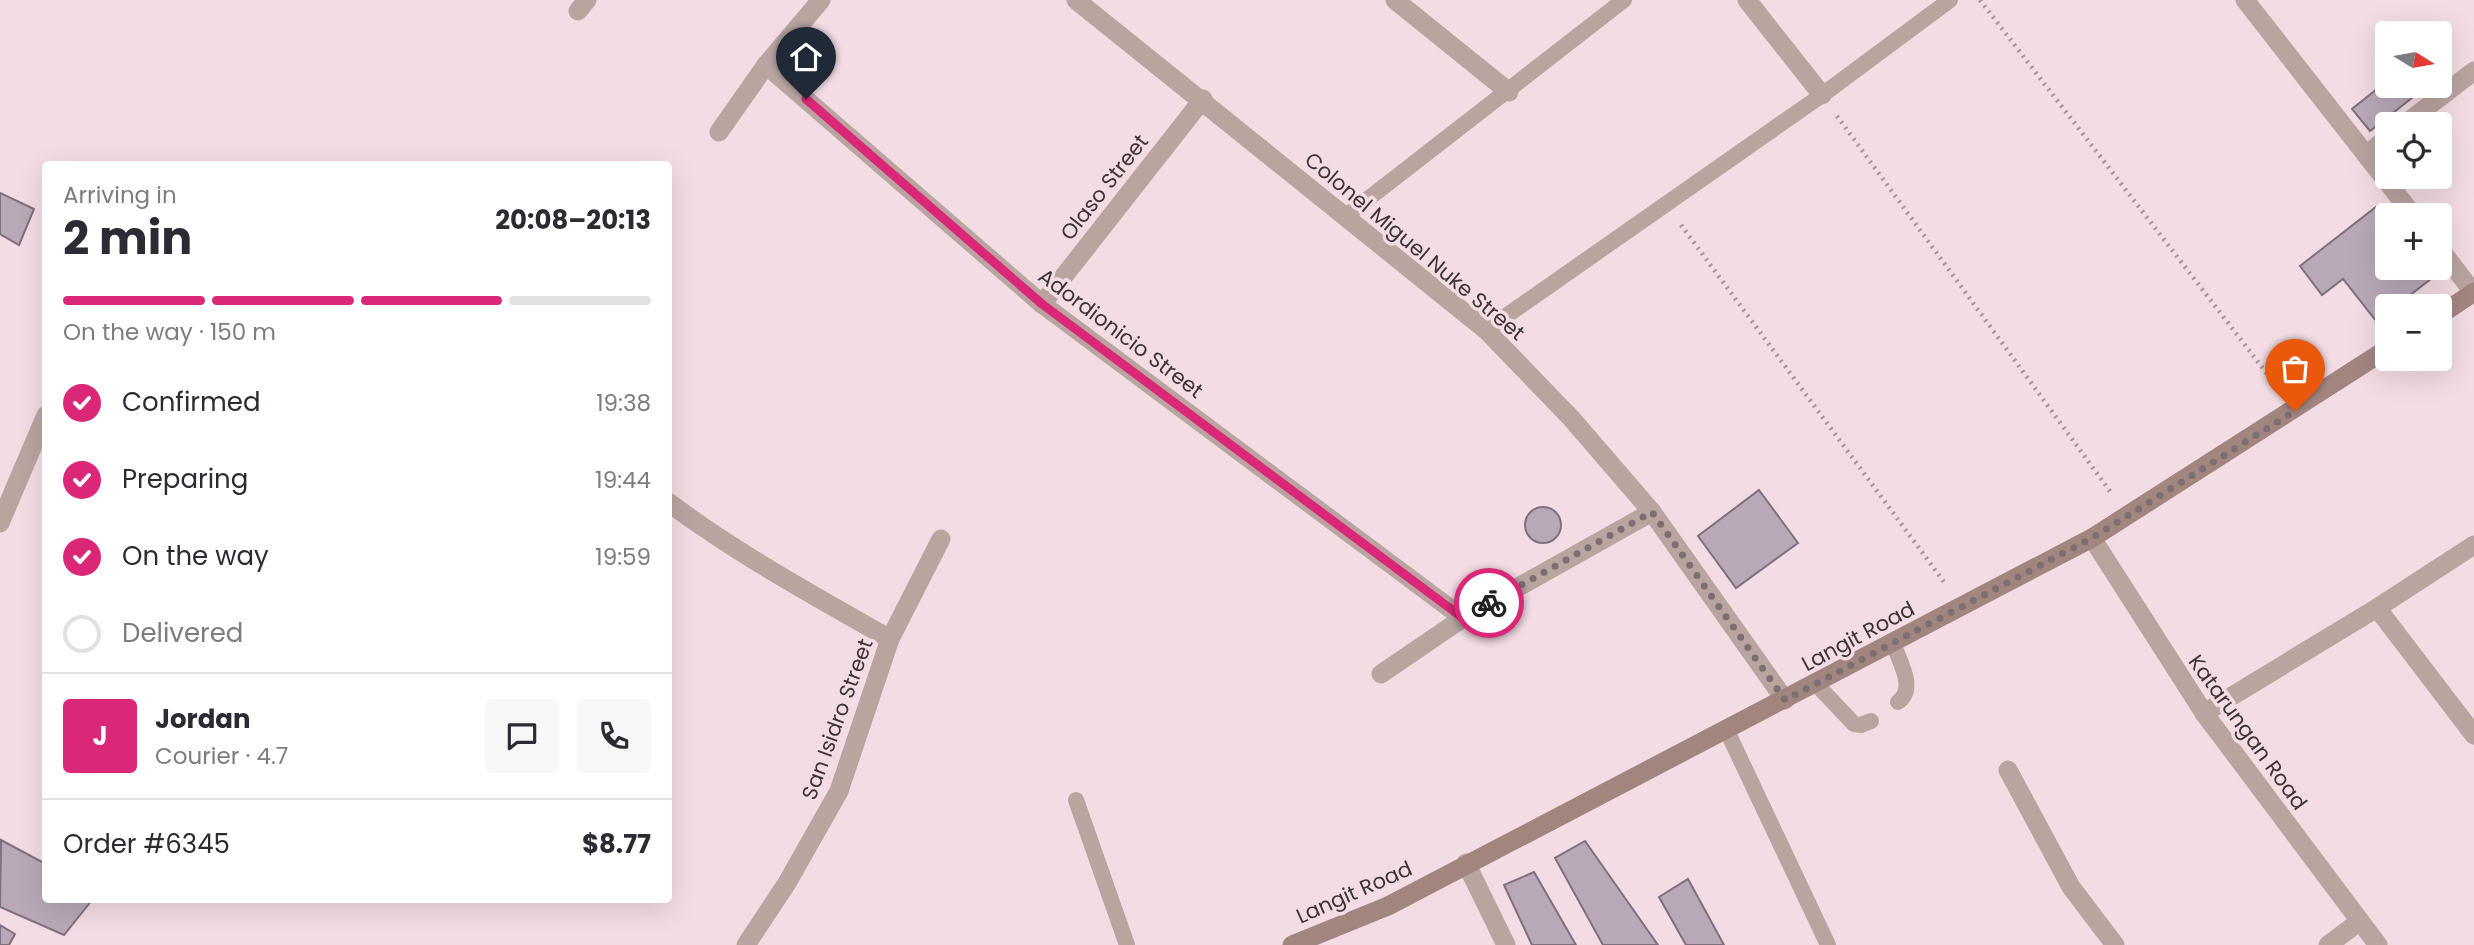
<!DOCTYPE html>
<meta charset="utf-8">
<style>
:root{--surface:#fff;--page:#f7f7f7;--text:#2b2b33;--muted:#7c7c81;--line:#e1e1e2;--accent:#db2777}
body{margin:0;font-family:Poppins,sans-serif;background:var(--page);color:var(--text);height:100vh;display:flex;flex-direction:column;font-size:26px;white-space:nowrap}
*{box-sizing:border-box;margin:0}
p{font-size:23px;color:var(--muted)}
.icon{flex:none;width:38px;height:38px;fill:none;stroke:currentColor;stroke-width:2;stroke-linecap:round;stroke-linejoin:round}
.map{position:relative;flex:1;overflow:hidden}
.details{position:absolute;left:42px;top:161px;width:630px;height:742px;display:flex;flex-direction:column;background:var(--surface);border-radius:7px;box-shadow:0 7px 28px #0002}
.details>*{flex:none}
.needle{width:46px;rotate:101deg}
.buttons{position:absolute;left:2375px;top:21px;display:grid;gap:14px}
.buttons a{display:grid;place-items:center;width:77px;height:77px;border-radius:7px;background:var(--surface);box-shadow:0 7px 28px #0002;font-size:35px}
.pin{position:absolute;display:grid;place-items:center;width:60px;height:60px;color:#fff;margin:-72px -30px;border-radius:50% 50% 50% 0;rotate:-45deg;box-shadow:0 0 7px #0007}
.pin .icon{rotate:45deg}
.courier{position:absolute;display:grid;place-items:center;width:70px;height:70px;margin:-35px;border:5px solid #db2777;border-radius:50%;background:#fff;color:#222;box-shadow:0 2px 9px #0007}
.overview em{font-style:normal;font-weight:700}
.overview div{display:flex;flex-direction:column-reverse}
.overview{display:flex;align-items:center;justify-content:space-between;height:119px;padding:0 21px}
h1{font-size:46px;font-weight:700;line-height:52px}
.bar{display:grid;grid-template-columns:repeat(4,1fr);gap:10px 7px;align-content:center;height:84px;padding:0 21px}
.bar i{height:9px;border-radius:5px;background:var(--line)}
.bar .selected{background:var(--accent)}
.bar p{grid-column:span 4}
.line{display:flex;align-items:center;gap:18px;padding:0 21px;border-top:2px solid var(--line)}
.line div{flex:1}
.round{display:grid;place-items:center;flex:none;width:74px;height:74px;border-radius:7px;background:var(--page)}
ol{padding:0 21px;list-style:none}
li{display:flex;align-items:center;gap:21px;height:77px}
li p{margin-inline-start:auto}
li .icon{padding:7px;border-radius:50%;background:var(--accent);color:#fff;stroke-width:4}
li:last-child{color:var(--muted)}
li i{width:38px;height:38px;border:4px solid var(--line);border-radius:50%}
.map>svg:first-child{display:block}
</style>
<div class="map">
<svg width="2474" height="945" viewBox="0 0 2474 945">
<rect width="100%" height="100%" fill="#f3dce3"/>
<g fill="#b9a9b7" stroke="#7e707d" stroke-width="2">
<path d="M2387 81V86H2427L2370 131 2352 109Z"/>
<path d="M0 193 34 209 19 245 0 234Z"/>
<path d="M2376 207 2387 221V268H2423L2432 278 2396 306H2387V314L2377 322 2343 279 2322 295 2300 266Z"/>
<path d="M1759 490 1798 543 1736 588 1698 536Z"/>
<circle cx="1543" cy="525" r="18"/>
<path d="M1 840 46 864V900H92L64 935 0 907Z"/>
<path d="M1585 841 1658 945H1603L1555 858Z"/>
<path d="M1534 872 1576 945H1532L1504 885Z"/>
<path d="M1688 879 1724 945H1686L1659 897Z"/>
<path d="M0 925 15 934 9 945H0Z"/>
</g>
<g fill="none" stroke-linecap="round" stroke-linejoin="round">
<g stroke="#a59499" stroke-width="4.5" stroke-dasharray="2 5" stroke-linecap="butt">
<path d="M1980 0 2278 388"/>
<path d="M1837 116 2112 494"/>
<path d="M1681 225 1944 582"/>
</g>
<g stroke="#b9a4a0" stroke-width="16">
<path d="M1346 216 1624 0"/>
<path d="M1486 330 1822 95 1950 0"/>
<path d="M1893 643C1899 661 1917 689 1898 702"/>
<path d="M1816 684 1854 724 1861 725 1871 721"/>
<path d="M1727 731 1828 945"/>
<path d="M1076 800 1127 945"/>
</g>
<g stroke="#b9a4a0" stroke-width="19">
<path d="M1395 0 1509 92"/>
<path d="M1747 0 1822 95"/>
<path d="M2245 0 2413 215"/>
<path d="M578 11 587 0"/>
<path d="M766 65 1042 304 1463 618"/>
<path d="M2405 124 2474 71"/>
<path d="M719 132 766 65 821 0"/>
<path d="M2366 155 2387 138"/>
<path d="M2440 249 2473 292"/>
<path d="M1042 304 1203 99"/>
<path d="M668 502C738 554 814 596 890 639"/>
<path d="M0 523 46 415"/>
<path d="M2377 608 2474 735"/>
<path d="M1381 674 1463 618 1652 512"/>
<path d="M2204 713 2377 608 2474 545"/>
<path d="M2008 770 2071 887 2115 945"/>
<path d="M1466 863 1506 945"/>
<path d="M746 945 787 883 839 791 890 639 941 539"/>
<path d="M2328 945 2360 921"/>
</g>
<g stroke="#b9a4a0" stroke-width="19">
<path d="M1076 0 1486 330 1571 418 1652 512 1785 700"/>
<path d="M2092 538 2204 713 2378 945"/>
</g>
<g stroke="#a38580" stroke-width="19">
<path d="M2440 315 2474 292"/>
<path d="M1292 945 1388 906 2092 538 2387 349"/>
</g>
</g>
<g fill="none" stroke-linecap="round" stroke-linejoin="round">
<path stroke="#7c6f73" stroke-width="7" stroke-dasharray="0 12.6" d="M1489 603 1652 512 1785 700 2092 538 2295 411"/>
<path stroke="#db2777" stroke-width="9" d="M806 99 1042 304 1463 618 1489 603"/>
</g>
<g text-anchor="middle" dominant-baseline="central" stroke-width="7" stroke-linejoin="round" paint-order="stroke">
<g font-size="21" fill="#3c3436" stroke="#f3dce3">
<text transform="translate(1104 187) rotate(-52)">Olaso Street</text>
<text transform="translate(1415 246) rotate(40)">Colonel Miguel Nuke Street</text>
<text transform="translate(1121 333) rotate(37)">Adordionicio Street</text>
<text transform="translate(1858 636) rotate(-28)">Langit Road</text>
<text transform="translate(837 719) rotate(-70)">San Isidro Street</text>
<text transform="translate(2248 732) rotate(54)">Katarungan Road</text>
<text transform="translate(1354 892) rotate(-24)">Langit Road</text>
</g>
</g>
</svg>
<div class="buttons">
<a><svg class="needle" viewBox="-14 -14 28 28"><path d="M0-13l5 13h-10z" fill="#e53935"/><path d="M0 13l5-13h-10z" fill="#7c7c81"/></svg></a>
<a><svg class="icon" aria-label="locate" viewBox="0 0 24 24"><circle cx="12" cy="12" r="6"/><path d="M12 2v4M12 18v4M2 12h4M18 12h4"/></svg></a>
<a>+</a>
<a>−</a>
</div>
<div class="pin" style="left:2295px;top:411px;background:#ea580c"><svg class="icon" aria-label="bag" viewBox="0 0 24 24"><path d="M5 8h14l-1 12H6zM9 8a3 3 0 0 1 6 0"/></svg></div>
<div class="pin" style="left:806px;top:99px;background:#1f2937"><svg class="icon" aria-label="home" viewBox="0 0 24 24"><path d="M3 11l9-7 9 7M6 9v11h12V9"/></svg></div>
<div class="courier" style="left:1489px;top:603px"><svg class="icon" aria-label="bike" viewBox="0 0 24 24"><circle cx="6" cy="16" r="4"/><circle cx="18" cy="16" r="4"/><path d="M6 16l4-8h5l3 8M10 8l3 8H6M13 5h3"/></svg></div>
<section class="details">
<div class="overview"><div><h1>2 min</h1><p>Arriving in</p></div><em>20:08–20:13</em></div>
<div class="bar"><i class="selected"></i><i class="selected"></i><i class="selected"></i><i></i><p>On the way · 150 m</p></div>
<ol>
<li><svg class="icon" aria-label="check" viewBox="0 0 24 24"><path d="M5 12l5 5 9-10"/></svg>Confirmed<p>19:38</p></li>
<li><svg class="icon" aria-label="check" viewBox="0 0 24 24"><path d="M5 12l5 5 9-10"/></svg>Preparing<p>19:44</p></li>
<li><svg class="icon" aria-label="check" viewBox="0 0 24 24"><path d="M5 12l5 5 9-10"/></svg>On the way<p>19:59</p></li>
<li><i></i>Delivered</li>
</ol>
<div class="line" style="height:126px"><b class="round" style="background:var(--accent);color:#fff">J</b><div><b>Jordan</b><p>Courier · 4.7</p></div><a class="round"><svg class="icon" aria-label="chat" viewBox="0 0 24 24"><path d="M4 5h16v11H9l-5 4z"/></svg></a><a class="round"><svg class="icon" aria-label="phone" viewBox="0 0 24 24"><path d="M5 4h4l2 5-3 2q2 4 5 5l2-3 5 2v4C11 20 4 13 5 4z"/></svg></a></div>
<div class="line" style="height:91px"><div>Order #6345</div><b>$8.77</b></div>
</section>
</div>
